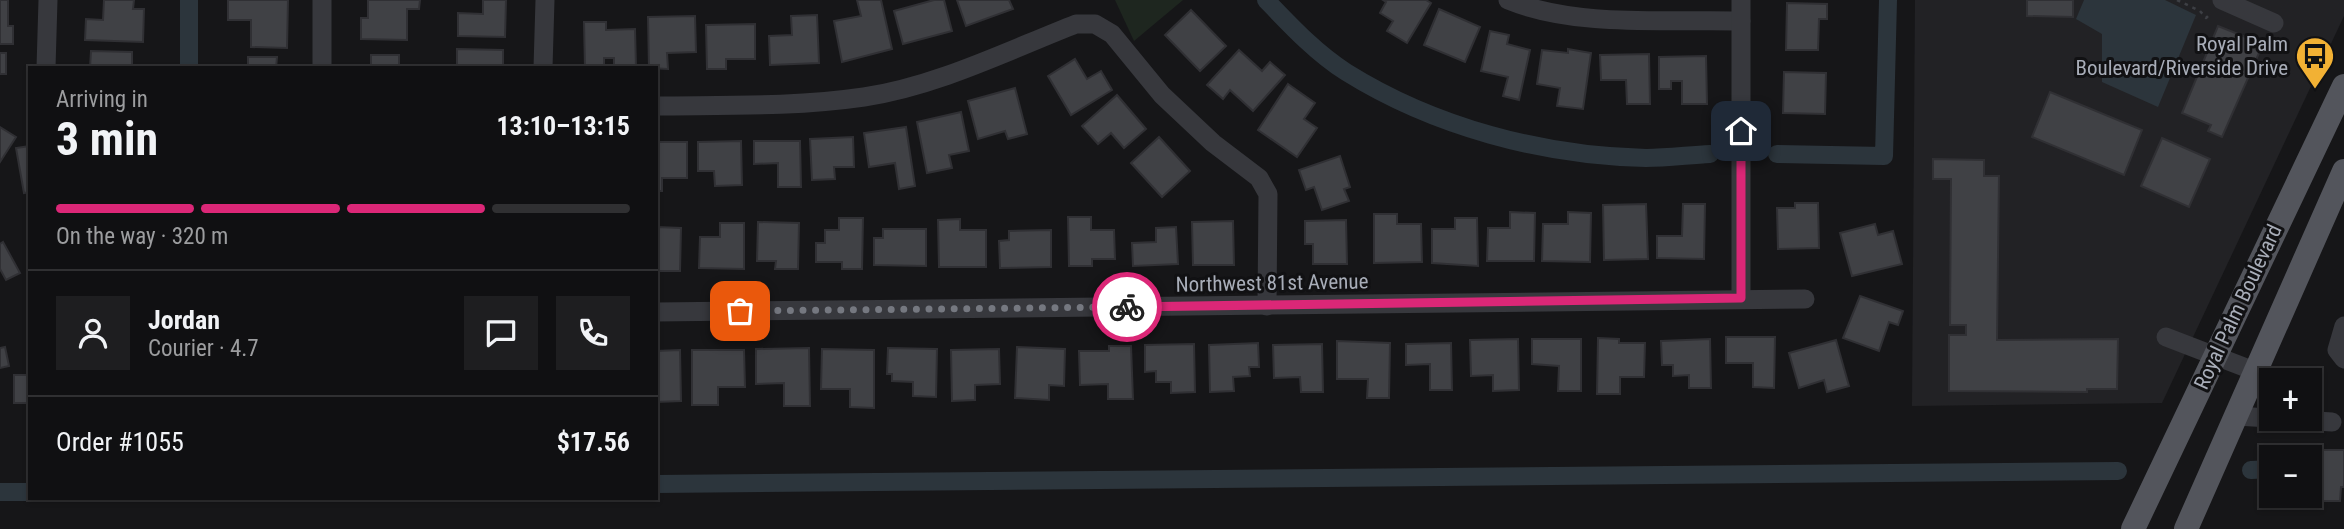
<!DOCTYPE html>
<meta charset="utf-8">
<style>
:root{--surface:#101012;--page:#1e1e20;--text:#f1f3f6;--muted:#9c9d9f;--line:#303032;--accent:#db2777}
body{margin:0;font-family:"Roboto Condensed",sans-serif;background:var(--page);color:var(--text);height:100vh;display:flex;flex-direction:column;font-size:26px;white-space:nowrap}
*{box-sizing:border-box;margin:0}
p{font-size:23px;color:var(--muted)}
.icon{flex:none;width:38px;height:38px;fill:none;stroke:currentColor;stroke-width:2;stroke-linecap:round;stroke-linejoin:round}
.map{position:relative;flex:1;overflow:hidden}
.details{position:absolute;left:28px;top:66px;width:630px;height:434px;display:flex;flex-direction:column;background:var(--surface);border-radius:0px;box-shadow:0 2px 5px #0004,0 0 0 2px var(--line)}
.details>*{flex:none}
.tools{position:absolute;left:2259px;top:368px;display:grid;gap:14px}
.tools a{display:grid;place-items:center;width:63px;height:63px;border-radius:0px;background:var(--surface);box-shadow:0 2px 5px #0004,0 0 0 2px var(--line);font-size:35px}
.pin{position:absolute;display:grid;place-items:center;width:60px;height:60px;color:#fff;margin:-30px;border-radius:14px;box-shadow:0 4px 10px #0006}
.courier{position:absolute;display:grid;place-items:center;width:70px;height:70px;margin:-35px;border:5px solid #db2777;border-radius:50%;background:#fff;color:#222;box-shadow:0 2px 9px #0007}
.summary em{font-style:normal;font-weight:700}
.summary div{display:flex;flex-direction:column-reverse}
.summary{display:flex;align-items:center;justify-content:space-between;height:119px;padding:0 28px}
h1{font-size:46px;font-weight:700;line-height:52px}
.bar{display:grid;grid-template-columns:repeat(4,1fr);gap:10px 7px;align-content:center;height:84px;padding:0 28px}
.bar i{height:9px;border-radius:5px;background:var(--line)}
.bar .on{background:var(--accent)}
.bar p{grid-column:span 4}
.line{display:flex;align-items:center;gap:18px;padding:0 28px;border-top:2px solid var(--line)}
.line div{flex:1}
.round{display:grid;place-items:center;flex:none;width:74px;height:74px;border-radius:0px;background:var(--page)}
.map>svg:first-child{display:block}
</style>
<div class="map">
<svg width="2344" height="529" viewBox="0 0 2344 529">
<rect width="100%" height="100%" fill="#161618"/>
<path fill="#222225" d="M1915 0H2344V16L2162 403 1912 406Z"/>
<path fill="#1e261f" d="M1115 0H1183L1134 41Z"/>
<path fill="#2c353c" d="M2084 0H2165L2196 15 2158 107 2102 82V34L2076 19Z"/>
<g fill="none" stroke-linecap="round" stroke-linejoin="round">
<g stroke="#2c353c" stroke-width="18">
<path d="M1266 0C1290 25 1316 53 1346 72 1434 127 1543 156 1646 158 1667 158 1689 155 1710 154"/>
<path d="M189 68V0"/>
<path d="M1777 154 1884 156 1888 0"/>
<path d="M2310 469H2319"/>
<path d="M2251 470 2272 469"/>
<path d="M656 484 2118 471"/>
<path d="M0 492H30"/>
</g>
</g>
<g fill="#404145" stroke="#303034" stroke-width="2">
<path d="M0 0H8V26H13V44H0Z"/>
<path d="M104 0H134L133 9H144L143 42 85 40 86 19 103 20Z"/>
<path d="M228 0H288L287 48 251 47V20H228Z"/>
<path d="M368 0H420L419 9H407V40L361 39V18H368Z"/>
<path d="M483 0H506L505 37 458 36V13L483 14Z"/>
<path d="M857 0H881L892 49 842 62 834 21 861 16Z"/>
<path d="M934 0H944L952 31 903 44 894 11Z"/>
<path d="M957 0H1009L1013 9 966 26Z"/>
<path d="M1383 0H1426L1431 3 1407 43 1387 31 1393 21 1380 13 1386 2Z"/>
<path d="M2027 0H2073V17L2027 16Z"/>
<path d="M1787 3 1827 4V19H1819L1818 50H1786Z"/>
<path d="M1439 9 1480 27 1465 62 1424 45Z"/>
<path d="M1191 10 1226 46 1200 71 1165 35Z"/>
<path d="M817 15 819 63 770 65 769 36 792 35 791 16Z"/>
<path d="M695 16 696 52 667 53 668 69 649 68 648 17Z"/>
<path d="M584 22H606V30L635 29 636 68H614V58H604V68H585Z"/>
<path d="M755 24V59H726V69H707L706 25Z"/>
<path d="M2218 26 2263 44 2222 137 2208 131 2211 125 2182 113Z"/>
<path d="M1490 31 1509 35 1507 44 1530 50 1519 100 1503 96 1508 77 1481 71Z"/>
<path d="M457 49 503 50V68H457Z"/>
<path d="M1568 49 1591 53 1583 109 1557 106 1560 88 1537 84 1542 50 1568 53Z"/>
<path d="M1239 50 1262 71 1270 62 1285 75 1253 111 1230 90 1223 99 1207 85Z"/>
<path d="M91 51 132 52V68H90Z"/>
<rect x="0" y="53" width="6" height="21"/>
<path d="M1649 54 1650 104H1627L1626 80H1601L1600 55Z"/>
<rect x="371" y="55" width="28" height="13"/>
<path d="M1706 56 1707 104H1682V81H1671V89H1659V57Z"/>
<path d="M248 57H277L276 68H248Z"/>
<path d="M1075 59 1087 79 1101 71 1112 90 1071 115 1048 76Z"/>
<path d="M1784 72 1826 73 1825 114 1783 113Z"/>
<path d="M1288 84 1315 103 1304 119 1317 128 1297 157 1258 130Z"/>
<path d="M1015 88 1027 134 1008 139 1005 131 978 139 968 101Z"/>
<path d="M2050 92 2142 130 2124 175 2032 137Z"/>
<path d="M1117 95 1146 129 1124 148 1111 133 1098 144 1082 126Z"/>
<path d="M961 112 969 151 949 155 952 168 927 173 917 122Z"/>
<path d="M0 127 16 137 0 162Z"/>
<path d="M906 127 915 186 899 189 895 163 869 167 864 133Z"/>
<path d="M853 137 854 167H834L835 179 812 180 810 139Z"/>
<path d="M1159 137 1190 171 1162 197 1131 163Z"/>
<path d="M2162 138 2210 159 2189 207 2141 186Z"/>
<path d="M741 141 742 185 715 186 714 171H698V142Z"/>
<path d="M754 141H800L801 187H778V163L754 164Z"/>
<path d="M656 142H687V178H662V191H656Z"/>
<path d="M30 146V192L24 193 16 148Z"/>
<path d="M1340 156 1350 187 1344 189 1349 201 1322 210 1314 187 1306 190 1299 170Z"/>
<path d="M1933 159 1984 160V176H1999L1997 340 2118 339 2117 389H2087V392L1949 391V335H1966V325H1950L1951 179H1933Z"/>
<path d="M1795 203H1818L1819 248 1778 249 1777 208H1795Z"/>
<path d="M1646 204 1648 259 1604 260 1603 205Z"/>
<path d="M1683 204H1705L1704 259 1657 258V236H1682Z"/>
<path d="M1510 212 1535 213 1534 261H1487L1488 228H1510Z"/>
<path d="M1568 212 1591 213 1590 262 1542 261 1543 224H1568Z"/>
<path d="M1374 214H1397V224H1421L1422 262 1374 263Z"/>
<path d="M1068 217H1091V230H1114L1115 259H1092V266H1069Z"/>
<path d="M839 218H863L862 269H842V262H816V243H825V230H839Z"/>
<path d="M1455 218H1477L1478 266 1432 263V229H1455Z"/>
<path d="M960 219V230H986V267H939L938 220Z"/>
<path d="M1346 220 1347 264H1313V244H1305V221Z"/>
<path d="M1233 221 1234 265H1193L1192 222Z"/>
<path d="M758 222 799 223 798 269H775L776 261H757Z"/>
<path d="M720 223H744V269L699 268 700 237H720Z"/>
<path d="M1875 224 1878 235 1893 231 1902 264 1852 276 1840 233Z"/>
<path d="M656 227 681 228 680 271H656Z"/>
<path d="M1176 227 1178 264 1133 266 1132 243 1156 242V228Z"/>
<path d="M883 229H926V266L874 265V238H883Z"/>
<path d="M1051 230V267L1000 268 999 241 1009 240V231Z"/>
<path d="M3 242 20 273 6 280 0 269V244Z"/>
<path d="M1860 296 1903 311 1898 325 1889 322 1879 351 1843 338Z"/>
<path d="M1726 337H1775L1774 388 1753 387V363H1726Z"/>
<path d="M1598 338 1619 339V343H1645L1644 377H1620V394H1597Z"/>
<path d="M1518 339 1519 390 1493 391V375L1471 376 1470 340Z"/>
<path d="M1532 339H1581V391H1558L1559 366 1532 364Z"/>
<path d="M1710 339 1711 388H1689V375L1673 376V365H1662L1661 341Z"/>
<path d="M1836 340 1849 386 1827 392 1824 380 1799 388 1789 353Z"/>
<path d="M1337 341 1390 343 1389 398H1367L1368 379H1337Z"/>
<path d="M1258 343 1259 367H1249L1250 376 1233 377 1234 391 1210 392 1209 345Z"/>
<path d="M1451 343 1452 390H1430V364L1406 365V344Z"/>
<path d="M1194 344 1195 392 1171 393V382H1156V371L1145 372V345Z"/>
<path d="M1322 344 1323 392H1301L1300 377 1274 378 1273 345Z"/>
<path d="M1109 346H1131L1133 399H1108V384L1080 385 1079 351H1109Z"/>
<path d="M5 347 9 366 0 368V348Z"/>
<path d="M1017 347 1065 349 1064 386 1049 385V400L1015 398Z"/>
<path d="M809 348 810 406H784V383L756 384V349Z"/>
<path d="M888 348 937 349 936 397 913 396V382L892 381V374H887Z"/>
<path d="M822 349 874 350V408L850 407V389H821Z"/>
<path d="M999 349 1000 384 975 385V400L952 401 951 350Z"/>
<path d="M680 350 681 401 656 402V351Z"/>
<path d="M692 350H744L745 387H718V405H692Z"/>
<rect x="14" y="375" width="16" height="28"/>
<path d="M2320 450H2344V487H2341L2340 501H2310V485L2319 486Z"/>
</g>
<g fill="none" stroke-linecap="round" stroke-linejoin="round">
<path stroke="#3d3f44" stroke-width="2.5" stroke-dasharray="3.5 5" stroke-linecap="butt" d="M2177 0 2200 11 2206 18 2211 13"/>
<g stroke="#37383d" stroke-width="19">
<path d="M322 0V68"/>
<path d="M1508 0C1577 28 1667 19 1741 21"/>
<path d="M2222 0 2274 23"/>
<path d="M46 68 48 0"/>
<path d="M543 68 545 0"/>
<path d="M656 106C725 105 795 107 864 97 937 86 1007 51 1076 24H1095L1112 34 1162 95 1213 143 1259 178 1268 194 1267 306"/>
<path d="M1741 298V0"/>
<path d="M656 312 1805 299"/>
<path d="M2344 326 2337 350 2344 359"/>
<path d="M2166 337 2257 372"/>
<path d="M2237 416 2332 422"/>
</g>
<g stroke="#53555c" stroke-width="24">
<path d="M2133 529 2344 86"/>
<path d="M2186 529 2344 171"/>
</g>
</g>
<g fill="none" stroke-linecap="round" stroke-linejoin="round">
<path stroke="#757880" stroke-width="7" stroke-dasharray="0 12.6" d="M740 311 1127 307"/>
<path stroke="#db2777" stroke-width="9" d="M1127 307 1741 298V131"/>
</g>
<defs>
<g id="bus-pin" transform="scale(2.0125)"><path d="M0 17L-7.5 6A9.5 9.5 0 1 1 7.5 6Z" fill="#f2b134" stroke="#111113"/><path d="M-5-6H5V4H4V6H2V4H-2V6H-4V4H-5ZM-3.5-4V0h7V-4ZM-3.5 1.2v1.5H-2V1.2ZM2 1.2v1.5H3.5V1.2Z" fill="#111"/></g>
</defs>
<g fill-rule="evenodd">
<use href="#bus-pin" x="2315" y="56"/>
</g>
<g text-anchor="middle" dominant-baseline="central" stroke-width="6" stroke-linejoin="round" paint-order="stroke">
<g font-size="21" fill="#a8adb8" stroke="#111113" text-anchor="end">
<text x="2288" y="44">Royal Palm<tspan x="2288" dy="24">Boulevard/Riverside Drive</tspan></text>
</g>
<g font-size="21" fill="#a8adb8" stroke="#111113">
<text transform="translate(1272 283) rotate(-1)">Northwest 81st Avenue</text>
<text transform="translate(2238 307) rotate(-65)">Royal Palm Boulevard</text>
</g>
</g>
</svg>
<div class="tools">
<a>+</a>
<a>−</a>
</div>
<div class="pin" style="left:740px;top:311px;background:#ea580c"><svg class="icon" aria-label="bag" viewBox="0 0 24 24"><path d="M5 8h14l-1 12H6zM9 8a3 3 0 0 1 6 0"/></svg></div>
<div class="pin" style="left:1741px;top:131px;background:#1f2937"><svg class="icon" aria-label="home" viewBox="0 0 24 24"><path d="M3 11l9-7 9 7M6 9v11h12V9"/></svg></div>
<div class="courier" style="left:1127px;top:307px"><svg class="icon" aria-label="bike" viewBox="0 0 24 24"><circle cx="6" cy="16" r="4"/><circle cx="18" cy="16" r="4"/><path d="M6 16l4-8h5l3 8M10 8l3 8H6M13 5h3"/></svg></div>
<section class="details">
<div class="summary"><div><h1>3 min</h1><p>Arriving in</p></div><em>13:10–13:15</em></div>
<div class="bar"><i class="on"></i><i class="on"></i><i class="on"></i><i></i><p>On the way · 320 m</p></div>
<div class="line" style="height:126px"><a class="round"><svg class="icon" aria-label="person" viewBox="0 0 24 24"><circle cx="12" cy="8" r="4"/><path d="M4 21q1-7 8-7t8 7"/></svg></a><div><b>Jordan</b><p>Courier · 4.7</p></div><a class="round"><svg class="icon" aria-label="chat" viewBox="0 0 24 24"><path d="M4 5h16v11H9l-5 4z"/></svg></a><a class="round"><svg class="icon" aria-label="phone" viewBox="0 0 24 24"><path d="M5 4h4l2 5-3 2q2 4 5 5l2-3 5 2v4C11 20 4 13 5 4z"/></svg></a></div>
<div class="line" style="height:91px"><div>Order #1055</div><b>$17.56</b></div>
</section>
</div>
